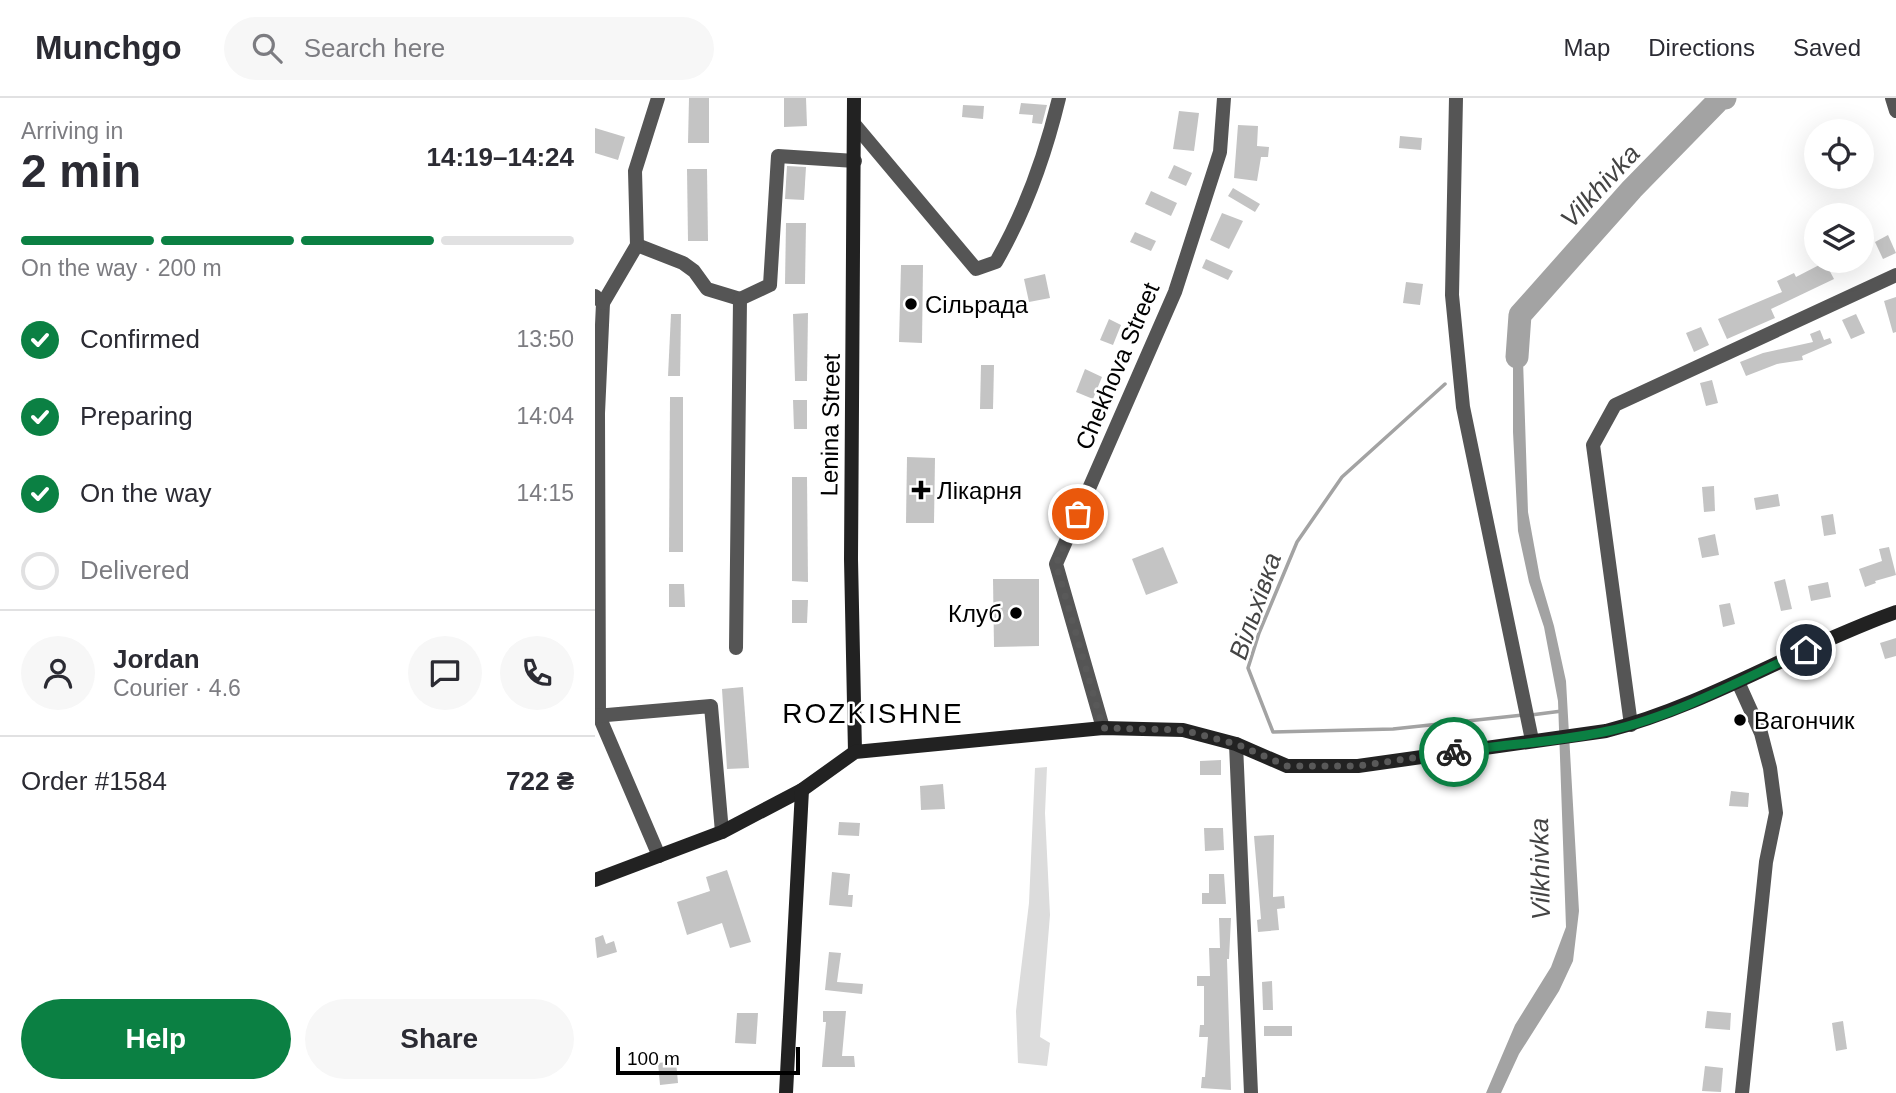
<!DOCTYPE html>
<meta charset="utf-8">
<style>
:root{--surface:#fff;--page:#f7f7f7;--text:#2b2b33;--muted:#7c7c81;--line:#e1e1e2;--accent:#0b8043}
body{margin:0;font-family:Arial,sans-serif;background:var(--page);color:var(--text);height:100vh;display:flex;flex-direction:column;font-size:26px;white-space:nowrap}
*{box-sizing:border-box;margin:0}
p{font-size:23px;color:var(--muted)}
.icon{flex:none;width:38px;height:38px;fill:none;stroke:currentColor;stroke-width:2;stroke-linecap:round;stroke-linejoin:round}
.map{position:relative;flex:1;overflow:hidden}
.panel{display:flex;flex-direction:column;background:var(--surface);width:595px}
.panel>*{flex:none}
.fabs{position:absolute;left:1209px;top:21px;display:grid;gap:14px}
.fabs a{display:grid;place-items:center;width:70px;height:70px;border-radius:50%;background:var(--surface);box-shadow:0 7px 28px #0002;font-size:35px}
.scale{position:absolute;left:21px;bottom:18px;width:184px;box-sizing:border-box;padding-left:7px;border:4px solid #000;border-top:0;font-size:19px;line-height:24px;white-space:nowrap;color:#000;-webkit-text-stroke:5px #fff;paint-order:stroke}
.pin{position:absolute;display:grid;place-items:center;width:60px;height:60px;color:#fff;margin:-30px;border:4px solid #fff;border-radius:50%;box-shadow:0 2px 7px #0007}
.courier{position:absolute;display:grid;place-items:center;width:70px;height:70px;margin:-35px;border:5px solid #0b8043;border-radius:50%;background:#fff;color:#222;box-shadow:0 2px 9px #0007}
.head em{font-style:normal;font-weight:700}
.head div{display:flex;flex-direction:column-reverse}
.head{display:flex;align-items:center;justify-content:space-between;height:119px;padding:0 21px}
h1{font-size:46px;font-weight:700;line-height:52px}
.bar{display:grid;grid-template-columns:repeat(4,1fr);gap:10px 7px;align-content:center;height:84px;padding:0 21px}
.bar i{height:9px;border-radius:5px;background:var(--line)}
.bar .selected{background:var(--accent)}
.bar p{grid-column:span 4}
.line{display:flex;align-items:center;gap:18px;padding:0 21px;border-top:2px solid var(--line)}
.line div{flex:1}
.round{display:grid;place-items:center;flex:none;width:74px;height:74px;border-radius:37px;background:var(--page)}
ol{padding:0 21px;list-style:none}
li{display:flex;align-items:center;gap:21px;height:77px}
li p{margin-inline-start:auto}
li .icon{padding:7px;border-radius:50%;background:var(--accent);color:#fff;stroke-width:4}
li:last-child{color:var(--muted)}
li i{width:38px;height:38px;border:4px solid var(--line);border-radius:50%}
.primary-button{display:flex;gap:14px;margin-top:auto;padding:14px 21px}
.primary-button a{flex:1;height:80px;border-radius:42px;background:var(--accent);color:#fff;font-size:28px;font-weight:700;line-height:80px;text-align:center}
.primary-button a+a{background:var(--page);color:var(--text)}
header{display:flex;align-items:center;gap:42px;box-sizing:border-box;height:98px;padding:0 35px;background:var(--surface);border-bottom:2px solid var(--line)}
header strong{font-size:33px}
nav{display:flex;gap:38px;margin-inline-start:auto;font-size:24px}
.search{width:490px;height:63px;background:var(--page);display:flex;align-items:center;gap:18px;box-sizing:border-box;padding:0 24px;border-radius:38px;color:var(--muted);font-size:26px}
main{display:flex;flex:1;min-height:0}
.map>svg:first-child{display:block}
</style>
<header>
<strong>Munchgo</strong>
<div class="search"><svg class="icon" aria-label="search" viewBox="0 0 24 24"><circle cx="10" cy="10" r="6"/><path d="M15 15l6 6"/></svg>Search here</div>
<nav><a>Map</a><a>Directions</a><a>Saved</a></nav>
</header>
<main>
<section class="panel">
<div class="head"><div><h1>2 min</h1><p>Arriving in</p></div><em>14:19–14:24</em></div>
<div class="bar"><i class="selected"></i><i class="selected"></i><i class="selected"></i><i></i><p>On the way · 200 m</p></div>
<ol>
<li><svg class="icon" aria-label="check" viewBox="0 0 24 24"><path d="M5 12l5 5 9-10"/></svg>Confirmed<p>13:50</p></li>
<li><svg class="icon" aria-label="check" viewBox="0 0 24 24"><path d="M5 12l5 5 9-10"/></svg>Preparing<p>14:04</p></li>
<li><svg class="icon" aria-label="check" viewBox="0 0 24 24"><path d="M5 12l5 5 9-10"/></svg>On the way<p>14:15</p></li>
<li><i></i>Delivered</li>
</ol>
<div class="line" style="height:126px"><a class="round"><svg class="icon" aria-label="person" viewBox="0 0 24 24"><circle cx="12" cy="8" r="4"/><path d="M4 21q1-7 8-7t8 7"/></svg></a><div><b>Jordan</b><p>Courier · 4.6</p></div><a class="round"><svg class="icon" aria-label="chat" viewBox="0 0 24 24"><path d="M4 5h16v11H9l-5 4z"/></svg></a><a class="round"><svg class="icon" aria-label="phone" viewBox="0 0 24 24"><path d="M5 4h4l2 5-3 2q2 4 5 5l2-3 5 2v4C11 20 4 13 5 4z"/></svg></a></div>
<div class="line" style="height:91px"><div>Order #1584</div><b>722 ₴</b></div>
<div class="primary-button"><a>Help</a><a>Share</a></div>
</section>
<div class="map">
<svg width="1301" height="995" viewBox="0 0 1301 995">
<rect width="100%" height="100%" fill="#fff"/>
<path fill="#dcdcdc" d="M452 669 450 715 455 817 445 939 455 945 452 968 423 965 421 913 434 805 440 670Z"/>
<path fill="#a3a3a3" d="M918 229 927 231 933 414 945 480 959 528 971 583 984 813 978 863 964 893 924 956 906 995H891L920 927 956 869 971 829 963 603 949 529 934 484 923 433 918 334Z"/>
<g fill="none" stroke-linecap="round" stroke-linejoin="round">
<g stroke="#a3a3a3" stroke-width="3.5">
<path d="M850 286 747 379 702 444 664 535 653 570 678 634 798 631 928 617"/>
<path d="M936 617 967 613"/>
</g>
<path stroke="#a3a3a3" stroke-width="23" d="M922 259 925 217 1037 91 1125 1 1130 0"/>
</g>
<g fill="#c4c4c4">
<path d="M94 0H114V45H93Z"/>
<path d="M189 0H211L212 28 189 29Z"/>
<path d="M426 5 452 7 447 26 437 25 438 17 424 16Z"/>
<path d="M368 7 389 8 388 21 367 19Z"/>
<path d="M584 13 604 15 599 53 578 51Z"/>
<path d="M643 27 663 28 662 48 674 49 673 59H666L662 83 639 80Z"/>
<path d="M0 30 30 39 23 62 0 55Z"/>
<path d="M805 38 827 40 826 52 804 50Z"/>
<path d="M579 67 597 75 591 88 573 80Z"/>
<path d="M192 68 211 69 209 102 190 101Z"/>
<path d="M92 71H112L113 143H93Z"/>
<path d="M638 90 665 106 660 114 633 98Z"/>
<path d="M556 93 582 105 576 118 550 106Z"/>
<path d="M627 115 648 123 634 151 615 142Z"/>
<path d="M191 125H211L210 186H190Z"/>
<path d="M540 134 561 143 556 153 535 144Z"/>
<path d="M1293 137 1301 155 1288 161 1280 144Z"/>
<path d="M611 161 638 173 633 182 607 170Z"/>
<path d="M1230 164 1239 181 1176 211 1180 220 1132 241 1123 221 1187 194 1182 183 1199 175 1201 179Z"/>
<path d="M306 167H328L327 245 304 244Z"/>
<path d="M450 176 455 200 434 204 429 181Z"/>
<path d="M811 184 828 186 825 207 808 205Z"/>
<path d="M1301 199V234L1298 235 1289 203Z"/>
<path d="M213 215 212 283H200L198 216Z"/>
<path d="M76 216H86L85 278H73Z"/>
<path d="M1261 216 1270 235 1256 241 1247 222Z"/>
<path d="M514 221 526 227 518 247 505 242Z"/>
<path d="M1106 229 1114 247 1099 254 1091 235Z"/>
<path d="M1225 232 1229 242 1235 240 1237 245 1207 258 1208 262 1182 266 1151 278 1145 264 1168 255 1218 244 1215 236Z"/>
<path d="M386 267H399L398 311H385Z"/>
<path d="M490 271 507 279 498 301 481 294Z"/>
<path d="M1117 282 1123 305 1111 308 1105 285Z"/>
<path d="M75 299H88V454H74Z"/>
<path d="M198 302H212V331H199Z"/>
<path d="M312 359 340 360 339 425H311Z"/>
<path d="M197 379H212L213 484 197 483Z"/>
<path d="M1119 388 1120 413 1109 414 1107 389Z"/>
<path d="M1183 396 1185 408 1161 412 1159 400Z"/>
<path d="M1238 416 1241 436 1229 438 1226 418Z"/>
<path d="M1120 436 1124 457 1107 460 1103 440Z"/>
<path d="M568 449 583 485 551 497 537 461Z"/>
<path d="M1294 449 1301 477 1280 483 1281 485 1270 489 1264 471 1287 463 1284 451Z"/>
<path d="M398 481H444V548L399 549Z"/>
<path d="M1190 481 1197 511 1186 513 1179 484Z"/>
<path d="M1233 484 1236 499 1216 503 1213 488Z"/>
<path d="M74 486H89L90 509H74Z"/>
<path d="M197 502H213L212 525H197Z"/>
<path d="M1135 505 1140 526 1128 529 1124 507Z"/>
<path d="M1301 540V558L1290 561 1285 545Z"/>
<path d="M148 589 154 670 132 671 127 591Z"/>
<path d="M626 662V677H605V663Z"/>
<path d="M348 686 350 711 326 712 325 688Z"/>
<path d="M1136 693 1154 695 1153 709 1134 708Z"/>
<path d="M244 724 265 725 264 738 243 737Z"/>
<path d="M609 730H628L629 752 610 753Z"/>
<path d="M679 737 678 799 689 798 690 810 682 811 684 832 663 834 662 822 666 821 659 738Z"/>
<path d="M132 772 156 844 135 850 127 825 92 837 82 804 115 793 111 779Z"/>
<path d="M237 774 255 776 253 797H258L257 809 234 807Z"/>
<path d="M614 776H629L631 806H607V795H614Z"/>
<path d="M624 820H636L634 861H632L636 992 606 990 607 979H610L613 939H604L605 927H609V888H602V878H615L614 850H625Z"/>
<path d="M8 837 11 846 19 843 22 854 2 860 0 840Z"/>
<path d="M234 854 246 855 242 884 268 886 267 896 230 892Z"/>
<path d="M677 883 678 912H668L667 884Z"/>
<path d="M228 913H251L247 958H259L260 969H227L231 924H228Z"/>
<path d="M1112 913 1136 915 1135 932 1110 930Z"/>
<path d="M142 915H163L161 946 140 945Z"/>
<path d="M1248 923 1252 951 1241 953 1237 925Z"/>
<rect x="669" y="928" width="28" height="10"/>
<path d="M81 963 83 985 65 987 63 965Z"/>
<path d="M1110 968 1128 970 1126 994 1107 993Z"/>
</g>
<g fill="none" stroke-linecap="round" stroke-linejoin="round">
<g stroke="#555" stroke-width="14">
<path d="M861 0 857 197 868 309 937 642"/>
<path d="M1297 0 1301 13"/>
<path d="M260 27 381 171 401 164C431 112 450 58 464 0"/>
<path d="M42 147 88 165 99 173 112 191 145 201"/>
<path d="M0 198 8 205 3 315 4 618 64 758"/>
<path d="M8 205 42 147 40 73 63 0"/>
<path d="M141 550 145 201 175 187 183 58 260 63"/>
<path d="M1143 584 1166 635 1175 670 1181 715 1171 764 1147 995"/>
<path d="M0 618 116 608 127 734"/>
<path d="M1036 627 998 347 1020 307 1301 177"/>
<path d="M508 630 461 466 580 194 625 54 629 0"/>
<path d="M641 646 656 995"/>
</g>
<g stroke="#222" stroke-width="14">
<path d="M259 0 256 461 260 654"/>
<path d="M0 782 127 734 207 692 260 654 508 630 588 632 641 646 692 668H763L1011 633C1112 607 1203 549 1301 514"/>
<path d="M191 995 207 692"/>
</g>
</g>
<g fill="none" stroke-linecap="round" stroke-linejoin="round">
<path stroke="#595959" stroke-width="7" stroke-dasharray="0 12.6" d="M483 416 461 466 508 630 588 632 641 646 692 668H763L859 654"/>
<path stroke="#0b8043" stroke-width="9" d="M859 654C909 646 964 644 1013 633 1080 618 1149 581 1211 552"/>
</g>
<g fill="#000" stroke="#fff" stroke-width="2.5">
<circle cx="316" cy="206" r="7"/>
<path d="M322.5 381.5h7v7h7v7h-7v7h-7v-7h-7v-7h7z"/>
<circle cx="421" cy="515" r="7"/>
<circle cx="1145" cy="622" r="7"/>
</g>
<g text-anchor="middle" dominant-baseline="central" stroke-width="5" stroke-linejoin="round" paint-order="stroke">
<g font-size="24" fill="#000" stroke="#fff" text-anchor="start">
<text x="330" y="206">Сільрада</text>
<text x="342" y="392">Лікарня</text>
<text x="407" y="515" text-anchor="end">Клуб</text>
<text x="1159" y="622">Вагончик</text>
</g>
<g font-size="24" fill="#000" stroke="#fff">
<text transform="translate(522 268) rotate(-67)">Chekhova Street</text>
<text transform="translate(235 327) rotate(-89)">Lenina Street</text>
</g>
<g font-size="26" font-style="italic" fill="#444" stroke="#fff">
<text transform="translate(1005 88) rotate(-47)">Vilkhivka</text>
<text transform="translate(660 508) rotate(-71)">Вільхівка</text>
<text transform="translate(945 771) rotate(-91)">Vilkhivka</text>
</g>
<g font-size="28" letter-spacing="2" fill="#000" stroke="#fff">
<text x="278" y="615">ROZKISHNE</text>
</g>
</g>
</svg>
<div class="fabs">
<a><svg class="icon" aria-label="locate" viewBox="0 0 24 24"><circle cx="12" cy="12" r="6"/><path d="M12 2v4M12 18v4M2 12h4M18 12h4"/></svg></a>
<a><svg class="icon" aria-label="layers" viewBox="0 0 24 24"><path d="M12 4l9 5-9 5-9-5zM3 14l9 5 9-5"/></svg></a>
</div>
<div class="scale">100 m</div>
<div class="pin" style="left:483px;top:416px;background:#ea580c"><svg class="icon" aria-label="bag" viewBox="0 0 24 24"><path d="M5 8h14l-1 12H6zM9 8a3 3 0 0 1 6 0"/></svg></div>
<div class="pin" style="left:1211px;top:552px;background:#1f2937"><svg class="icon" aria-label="home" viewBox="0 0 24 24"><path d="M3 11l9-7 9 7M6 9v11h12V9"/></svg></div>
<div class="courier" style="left:859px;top:654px"><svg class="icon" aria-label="bike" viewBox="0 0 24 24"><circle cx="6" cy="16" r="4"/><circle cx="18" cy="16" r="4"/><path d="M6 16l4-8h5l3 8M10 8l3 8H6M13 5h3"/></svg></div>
</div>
</main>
